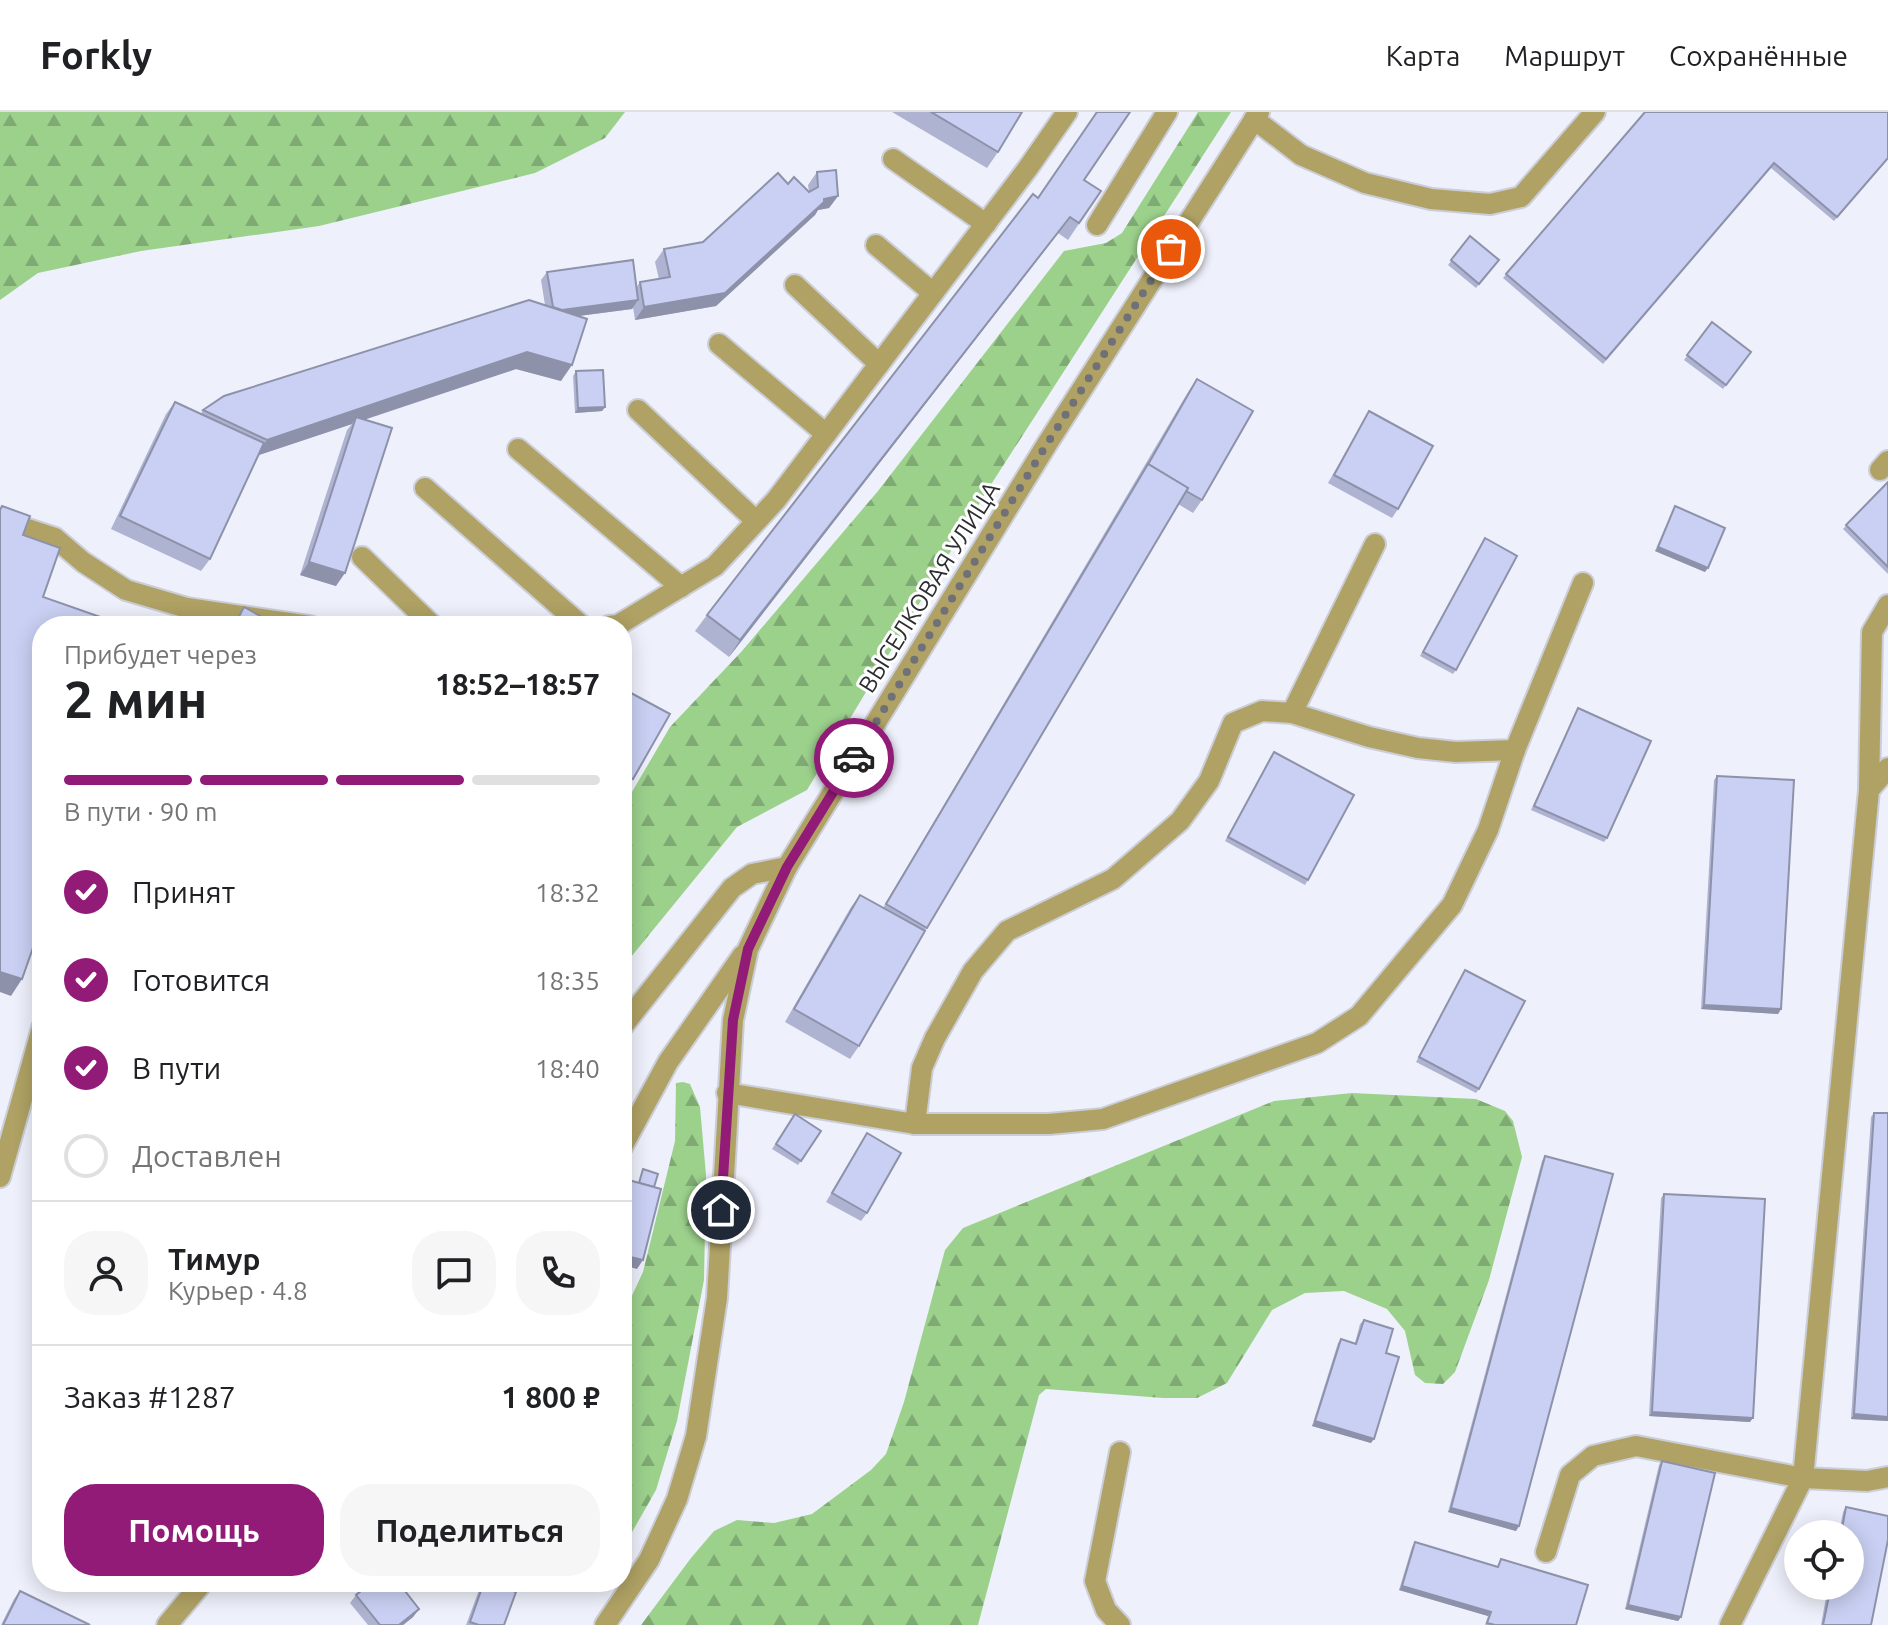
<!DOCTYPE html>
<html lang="ru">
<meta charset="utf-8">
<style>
:root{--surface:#fff;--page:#f6f6f6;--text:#202124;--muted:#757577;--line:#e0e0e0;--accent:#931b78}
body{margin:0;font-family:Ubuntu,sans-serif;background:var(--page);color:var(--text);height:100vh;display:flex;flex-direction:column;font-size:30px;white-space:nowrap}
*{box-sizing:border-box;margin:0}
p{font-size:26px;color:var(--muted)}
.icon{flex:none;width:44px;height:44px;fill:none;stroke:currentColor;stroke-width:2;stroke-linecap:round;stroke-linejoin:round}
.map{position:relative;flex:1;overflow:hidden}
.details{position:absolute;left:32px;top:504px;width:600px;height:976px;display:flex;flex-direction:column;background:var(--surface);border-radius:32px;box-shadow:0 4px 20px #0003}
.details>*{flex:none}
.fabs{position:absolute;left:1784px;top:1408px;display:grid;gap:16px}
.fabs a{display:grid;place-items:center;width:80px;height:80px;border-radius:50%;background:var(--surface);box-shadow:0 4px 20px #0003;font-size:40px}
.pin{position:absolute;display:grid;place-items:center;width:68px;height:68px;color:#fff;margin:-34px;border:4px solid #fff;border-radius:50%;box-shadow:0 2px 8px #0007}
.courier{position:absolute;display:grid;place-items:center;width:80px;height:80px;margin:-40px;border:6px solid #931b78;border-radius:50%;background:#fff;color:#222;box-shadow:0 2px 10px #0007}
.head em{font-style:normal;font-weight:700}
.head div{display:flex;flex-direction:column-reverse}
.head{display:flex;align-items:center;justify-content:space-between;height:136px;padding:0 32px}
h1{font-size:52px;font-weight:700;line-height:60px}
.bar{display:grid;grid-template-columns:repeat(4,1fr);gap:12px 8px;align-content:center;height:96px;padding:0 32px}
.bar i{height:10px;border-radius:6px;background:var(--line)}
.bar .selected{background:var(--accent)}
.bar p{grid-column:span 4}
.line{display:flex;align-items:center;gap:20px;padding:0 32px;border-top:2px solid var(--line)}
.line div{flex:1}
.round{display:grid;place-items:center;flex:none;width:84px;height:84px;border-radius:32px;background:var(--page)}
ol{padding:0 32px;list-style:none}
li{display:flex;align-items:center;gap:24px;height:88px}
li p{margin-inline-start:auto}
li .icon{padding:8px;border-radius:50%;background:var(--accent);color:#fff;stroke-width:4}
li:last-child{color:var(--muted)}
li i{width:44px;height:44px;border:4px solid var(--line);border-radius:50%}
.action{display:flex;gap:16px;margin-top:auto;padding:16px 32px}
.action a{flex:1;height:92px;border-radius:32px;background:var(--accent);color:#fff;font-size:32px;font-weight:700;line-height:92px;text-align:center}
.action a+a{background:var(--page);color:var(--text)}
header{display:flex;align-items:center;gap:48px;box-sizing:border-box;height:112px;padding:0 40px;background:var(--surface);border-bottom:2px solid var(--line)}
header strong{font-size:38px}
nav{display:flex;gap:44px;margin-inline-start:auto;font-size:28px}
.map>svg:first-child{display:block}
</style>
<header>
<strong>Forkly</strong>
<nav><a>Карта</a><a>Маршрут</a><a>Сохранённые</a></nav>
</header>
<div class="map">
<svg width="1888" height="1513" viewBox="0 0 1888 1513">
<defs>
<pattern id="forest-firs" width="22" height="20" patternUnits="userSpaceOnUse" patternTransform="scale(2)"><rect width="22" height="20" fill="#9cd18c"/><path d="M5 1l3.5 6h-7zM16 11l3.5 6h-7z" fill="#7faa73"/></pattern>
</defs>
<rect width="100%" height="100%" fill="#eef0fb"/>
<g fill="url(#forest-firs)">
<path d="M0 0H625L605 26 535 61 319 114 141 139 38 161 0 188Z"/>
<path d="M1198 0H1231L990 374 807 678 737 715 622 856V697L670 615 742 539 878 379 1064 139 1106 131 1122 121Z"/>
<path d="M683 970 690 972 700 995 706 1063 704 1168 677 1309 656 1378 627 1429 622 1433V1205L643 1160 675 1029 676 971Z"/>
<path d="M1352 981 1476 987 1505 999 1513 1009 1522 1045 1489 1168 1455 1260 1443 1272 1425 1271 1415 1263 1405 1219 1387 1197 1344 1179 1305 1181 1272 1198 1227 1271 1197 1286H1163L1046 1277 1039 1283 978 1513H641L691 1446 714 1419 737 1408 774 1411 812 1402 871 1358 886 1342 904 1290 945 1138 963 1116 1274 989Z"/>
</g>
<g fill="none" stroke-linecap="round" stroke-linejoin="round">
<g stroke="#cbcdd7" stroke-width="24">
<g id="minor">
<path d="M1254 7 1301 43 1365 71 1431 87 1490 92 1521 85 1595 0"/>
<path d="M893 47 986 112"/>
<path d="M1097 113 1167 0"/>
<path d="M876 133 933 181"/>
<path d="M795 173 879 252"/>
<path d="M719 232 826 322"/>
<path d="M638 298 756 409"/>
<path d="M518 337 681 475"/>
<path d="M1880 358 1888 349"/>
<path d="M425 376 582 514"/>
<path d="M0 408 55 426 83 450 126 478 187 496 310 514"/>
<path d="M362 445 433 514"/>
<path d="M609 514 618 513 715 454 776 388 1028 56 1067 0"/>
<path d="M1292 601 1375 432"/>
<path d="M1869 678 1872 520 1888 493"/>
<path d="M622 915 732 776 752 762 787 755"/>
<path d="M727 981 915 1012H1049L1103 1007 1317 931 1359 904 1452 793 1488 718 1515 638"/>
<path d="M915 1012 922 956 935 926 973 859 1007 819 1113 767 1180 709 1209 669 1233 611 1262 599 1292 601 1369 625 1418 636 1456 640 1515 638 1583 471"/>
<path d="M622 1035 668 950 743 843"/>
<path d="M0 1065 42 916"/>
<path d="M1120 1340 1095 1469 1106 1498 1120 1513"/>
<path d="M1546 1440 1570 1363 1593 1344 1636 1334 1803 1366 1867 1369 1888 1365"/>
<path d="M167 1513 203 1470"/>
<path d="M605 1513 649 1448 677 1387 696 1324 717 1186 733 908 748 837 787 755 1047 332 1259 0"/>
<path d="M1730 1513 1803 1366 1869 678 1888 656"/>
</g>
</g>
<use href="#minor" stroke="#b0a264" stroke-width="20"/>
</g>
<g fill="#aeb3d1">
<path d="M892 0H1022L998 40 987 56Z"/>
<path d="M1645 0 1888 47 1834 109 1771 56 1603 252 1503 166Z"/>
<path d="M817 60 838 84 829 96 818 98 815 103 716 194 635 208 633 195 632 197 579 204 561 269 516 257 364 308 336 474 300 463 347 318 352 312 259 343 210 447 201 459 111 417 166 302 175 290 201 302 203 298 545 193 541 168 547 160 636 176 640 170 659 167 655 150 664 137 703 130 788 72 809 80 808 73Z"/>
<path d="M1084 68 1101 79 1068 128 1058 121 729 545 695 519 707 503 1038 85Z"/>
<path d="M1470 124 1499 148 1476 176 1448 153Z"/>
<path d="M1712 210 1751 240 1723 277 1684 248Z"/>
<path d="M576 259 605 295 602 299 575 301 573 264Z"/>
<path d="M1197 267 1202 388 1193 401 1178 392 925 819 859 934 850 947 785 910 851 795 860 783 883 796 1188 280Z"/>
<path d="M1369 299 1398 397 1392 406 1328 371Z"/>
<path d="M1888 370V462L1843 417Z"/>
<path d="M1675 394 1705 460 1655 439Z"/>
<path d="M1485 426 1456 558 1453 562 1420 544Z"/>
<path d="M631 581 633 667 625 680 622 678V594Z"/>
<path d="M1578 596 1607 726 1604 730 1531 698Z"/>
<path d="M1274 640 1308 768 1305 773 1225 729Z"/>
<path d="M1717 664 1781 897 1778 902 1701 897 1714 668Z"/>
<path d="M1465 858 1479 977 1476 981 1416 950Z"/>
<path d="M1874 1001H1888V1309L1851 1307 1871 1005Z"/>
<path d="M795 1002 821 1019 798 1053 772 1037Z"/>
<path d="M867 1021V1101L861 1109 826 1090Z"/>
<path d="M1545 1044 1519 1414 1516 1419 1448 1400 1542 1049Z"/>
<path d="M1664 1082 1750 1310 1649 1304 1661 1086Z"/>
<path d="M1364 1208 1386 1241 1371 1331 1312 1314 1338 1231 1341 1227 1355 1231 1360 1212Z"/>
<path d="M1662 1349 1681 1505 1678 1509 1625 1497 1659 1353Z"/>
<path d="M1846 1395 1871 1513H1821L1828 1474H1850V1422H1839L1843 1400Z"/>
<path d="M1415 1430 1497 1455 1501 1447 1576 1513H1485L1488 1504 1399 1478 1412 1435Z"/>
<path d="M484 1470 504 1513H466L479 1478Z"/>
<path d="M20 1479 90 1513H1L14 1487Z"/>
<path d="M356 1483 419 1497 413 1505 403 1513H368L350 1491Z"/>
</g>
<g fill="#8d92aa">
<path d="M838 84 829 96 818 98 815 103 716 194 635 208 644 195 824 87Z"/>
<path d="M1070 105 1058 121 729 545 740 528Z"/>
<path d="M638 188 632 197 547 208 553 200Z"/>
<path d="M527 240 572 253 561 269 516 257 354 311 356 305 352 312 256 344 267 328Z"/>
<path d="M605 295 602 299 575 301 578 296Z"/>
<path d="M1658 435 1708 456 1705 460 1655 439Z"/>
<path d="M309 450 345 461 336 474 300 463Z"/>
<path d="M0 860 22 867 11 884 0 880Z"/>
<path d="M1704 893 1781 897 1778 902 1701 897Z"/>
<path d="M622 1143 643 1148 637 1157 622 1153Z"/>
<path d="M1652 1300 1753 1306 1750 1310 1649 1304Z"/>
<path d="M1854 1302 1888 1305V1309L1851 1307Z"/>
<path d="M1315 1309 1374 1327 1371 1331 1312 1314Z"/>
<path d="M1451 1396 1519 1414 1516 1419 1448 1400Z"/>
<path d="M1402 1474 1491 1500 1488 1504 1399 1478Z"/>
<path d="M1628 1493 1681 1505 1678 1509 1625 1497Z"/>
<path d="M419 1497 413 1505 403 1513H399Z"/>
</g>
<g fill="#cad0f3" stroke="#8d92aa" stroke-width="2">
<path d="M931 0H1022L998 40Z"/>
<path d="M1097 0H1130L1084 68 1101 79 1079 111 1070 105 740 528 707 503 1033 82 1038 86Z"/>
<path d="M1645 0H1888V46L1837 105 1774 51 1606 247 1506 162Z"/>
<path d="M836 58 838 84 824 87V90L725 181 644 195 640 170 670 165 664 137 703 130 778 61 788 72 794 65 809 80 818 75 817 60Z"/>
<path d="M1470 124 1499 148 1479 172 1451 148Z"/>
<path d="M633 148 638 188 562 198 553 195 547 160Z"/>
<path d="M529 188 587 207 572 253 527 240 267 328 203 298 224 284Z"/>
<path d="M1712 210 1751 240 1726 273 1687 243Z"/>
<path d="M603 258 605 295 578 296 576 259Z"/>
<path d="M1197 267 1253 299 1202 388 1186 379 1188 376 1148 352 1146 356Z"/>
<path d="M175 290 264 331 210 447 120 404Z"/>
<path d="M1369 299 1433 334 1398 397 1334 363Z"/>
<path d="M356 305 392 316 345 461 309 450Z"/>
<path d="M1148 352 1188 376 927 816 886 792Z"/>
<path d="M1888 370V455L1846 413Z"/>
<path d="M2 394 30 404 23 423 60 436 43 485 126 514H42V810L22 867 0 860V398Z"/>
<path d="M1675 394 1725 416 1708 456 1658 435Z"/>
<path d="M1485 426 1517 444 1456 558 1423 540Z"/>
<path d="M244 495 278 514H234Z"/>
<path d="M631 581 670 602 633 667 622 660V597Z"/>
<path d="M1578 596 1651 629 1607 726 1534 694Z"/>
<path d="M1274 640 1354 683 1308 768 1228 725Z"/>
<path d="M1717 664 1794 668 1781 897 1704 893Z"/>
<path d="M860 783 925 819 859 934 794 897Z"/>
<path d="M1465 858 1525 889 1479 977 1419 945Z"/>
<path d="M1874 1001H1888V1305L1854 1302Z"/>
<path d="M795 1002 821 1019 801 1049 776 1032Z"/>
<path d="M867 1021 901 1041 867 1101 832 1081Z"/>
<path d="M1545 1044 1613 1062 1519 1414 1451 1396Z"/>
<path d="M643 1057 658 1062 654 1075 639 1071Z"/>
<path d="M625 1067 661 1077 643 1148 622 1143V1078Z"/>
<path d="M1664 1082 1765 1087 1753 1306 1652 1300Z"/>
<path d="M1364 1208 1393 1217 1386 1241 1399 1245 1374 1327 1315 1309 1341 1227 1356 1232Z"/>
<path d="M1662 1349 1715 1361 1681 1505 1628 1493Z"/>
<path d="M1846 1395 1888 1404V1428L1871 1513H1823L1831 1474H1850V1422H1841Z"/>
<path d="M1415 1430 1498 1455 1501 1447 1588 1473 1576 1513H1495L1487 1511 1491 1500 1402 1474Z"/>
<path d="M372 1470H398L419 1497 399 1513H380L356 1483Z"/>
<path d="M484 1470 516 1480 504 1513H479L470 1510Z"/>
<path d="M20 1479 90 1513H3Z"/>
</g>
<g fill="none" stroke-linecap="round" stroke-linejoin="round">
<path stroke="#707178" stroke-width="8" stroke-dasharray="0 14.4" d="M854 646 1047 332 1171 137"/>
<path stroke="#931b78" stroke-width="10" d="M721 1098 733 908 748 837 787 755 854 646"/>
</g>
<g text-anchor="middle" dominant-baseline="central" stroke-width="6" stroke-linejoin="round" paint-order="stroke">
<g font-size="24" fill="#2c2d31" stroke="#fefefe">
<text transform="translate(929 475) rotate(-58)">ВЫСЕЛКОВАЯ УЛИЦА</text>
</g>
</g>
</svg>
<div class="fabs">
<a><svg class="icon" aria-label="locate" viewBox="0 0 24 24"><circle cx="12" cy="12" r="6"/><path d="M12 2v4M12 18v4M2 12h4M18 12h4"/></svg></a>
</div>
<div class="pin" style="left:1171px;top:137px;background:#ea580c"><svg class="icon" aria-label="bag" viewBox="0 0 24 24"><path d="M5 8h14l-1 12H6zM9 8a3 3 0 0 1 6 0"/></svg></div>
<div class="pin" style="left:721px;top:1098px;background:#1f2937"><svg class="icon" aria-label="home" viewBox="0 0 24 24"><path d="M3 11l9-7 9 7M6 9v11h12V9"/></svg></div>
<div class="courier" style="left:854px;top:646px"><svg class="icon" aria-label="car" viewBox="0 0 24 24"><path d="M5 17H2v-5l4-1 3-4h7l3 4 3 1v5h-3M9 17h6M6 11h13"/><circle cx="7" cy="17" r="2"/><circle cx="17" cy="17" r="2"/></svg></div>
<section class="details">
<div class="head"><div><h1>2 мин</h1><p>Прибудет через</p></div><em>18:52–18:57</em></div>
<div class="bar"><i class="selected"></i><i class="selected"></i><i class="selected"></i><i></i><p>В пути · 90 m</p></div>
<ol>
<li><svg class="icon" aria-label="check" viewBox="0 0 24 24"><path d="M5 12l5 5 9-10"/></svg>Принят<p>18:32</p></li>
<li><svg class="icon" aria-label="check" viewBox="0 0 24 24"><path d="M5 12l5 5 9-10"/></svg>Готовится<p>18:35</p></li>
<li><svg class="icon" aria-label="check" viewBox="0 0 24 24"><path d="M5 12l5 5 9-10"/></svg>В пути<p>18:40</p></li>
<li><i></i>Доставлен</li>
</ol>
<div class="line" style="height:144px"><a class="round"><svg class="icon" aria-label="person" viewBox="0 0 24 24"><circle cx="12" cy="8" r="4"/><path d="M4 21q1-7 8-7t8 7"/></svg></a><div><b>Тимур</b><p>Курьер · 4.8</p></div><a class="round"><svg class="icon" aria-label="chat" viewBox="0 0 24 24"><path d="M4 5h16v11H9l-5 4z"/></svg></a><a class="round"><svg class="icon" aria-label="phone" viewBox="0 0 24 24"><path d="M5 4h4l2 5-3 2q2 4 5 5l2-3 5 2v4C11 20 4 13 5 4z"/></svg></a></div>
<div class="line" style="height:104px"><div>Заказ #1287</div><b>1 800 ₽</b></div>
<div class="action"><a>Помощь</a><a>Поделиться</a></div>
</section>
</div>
